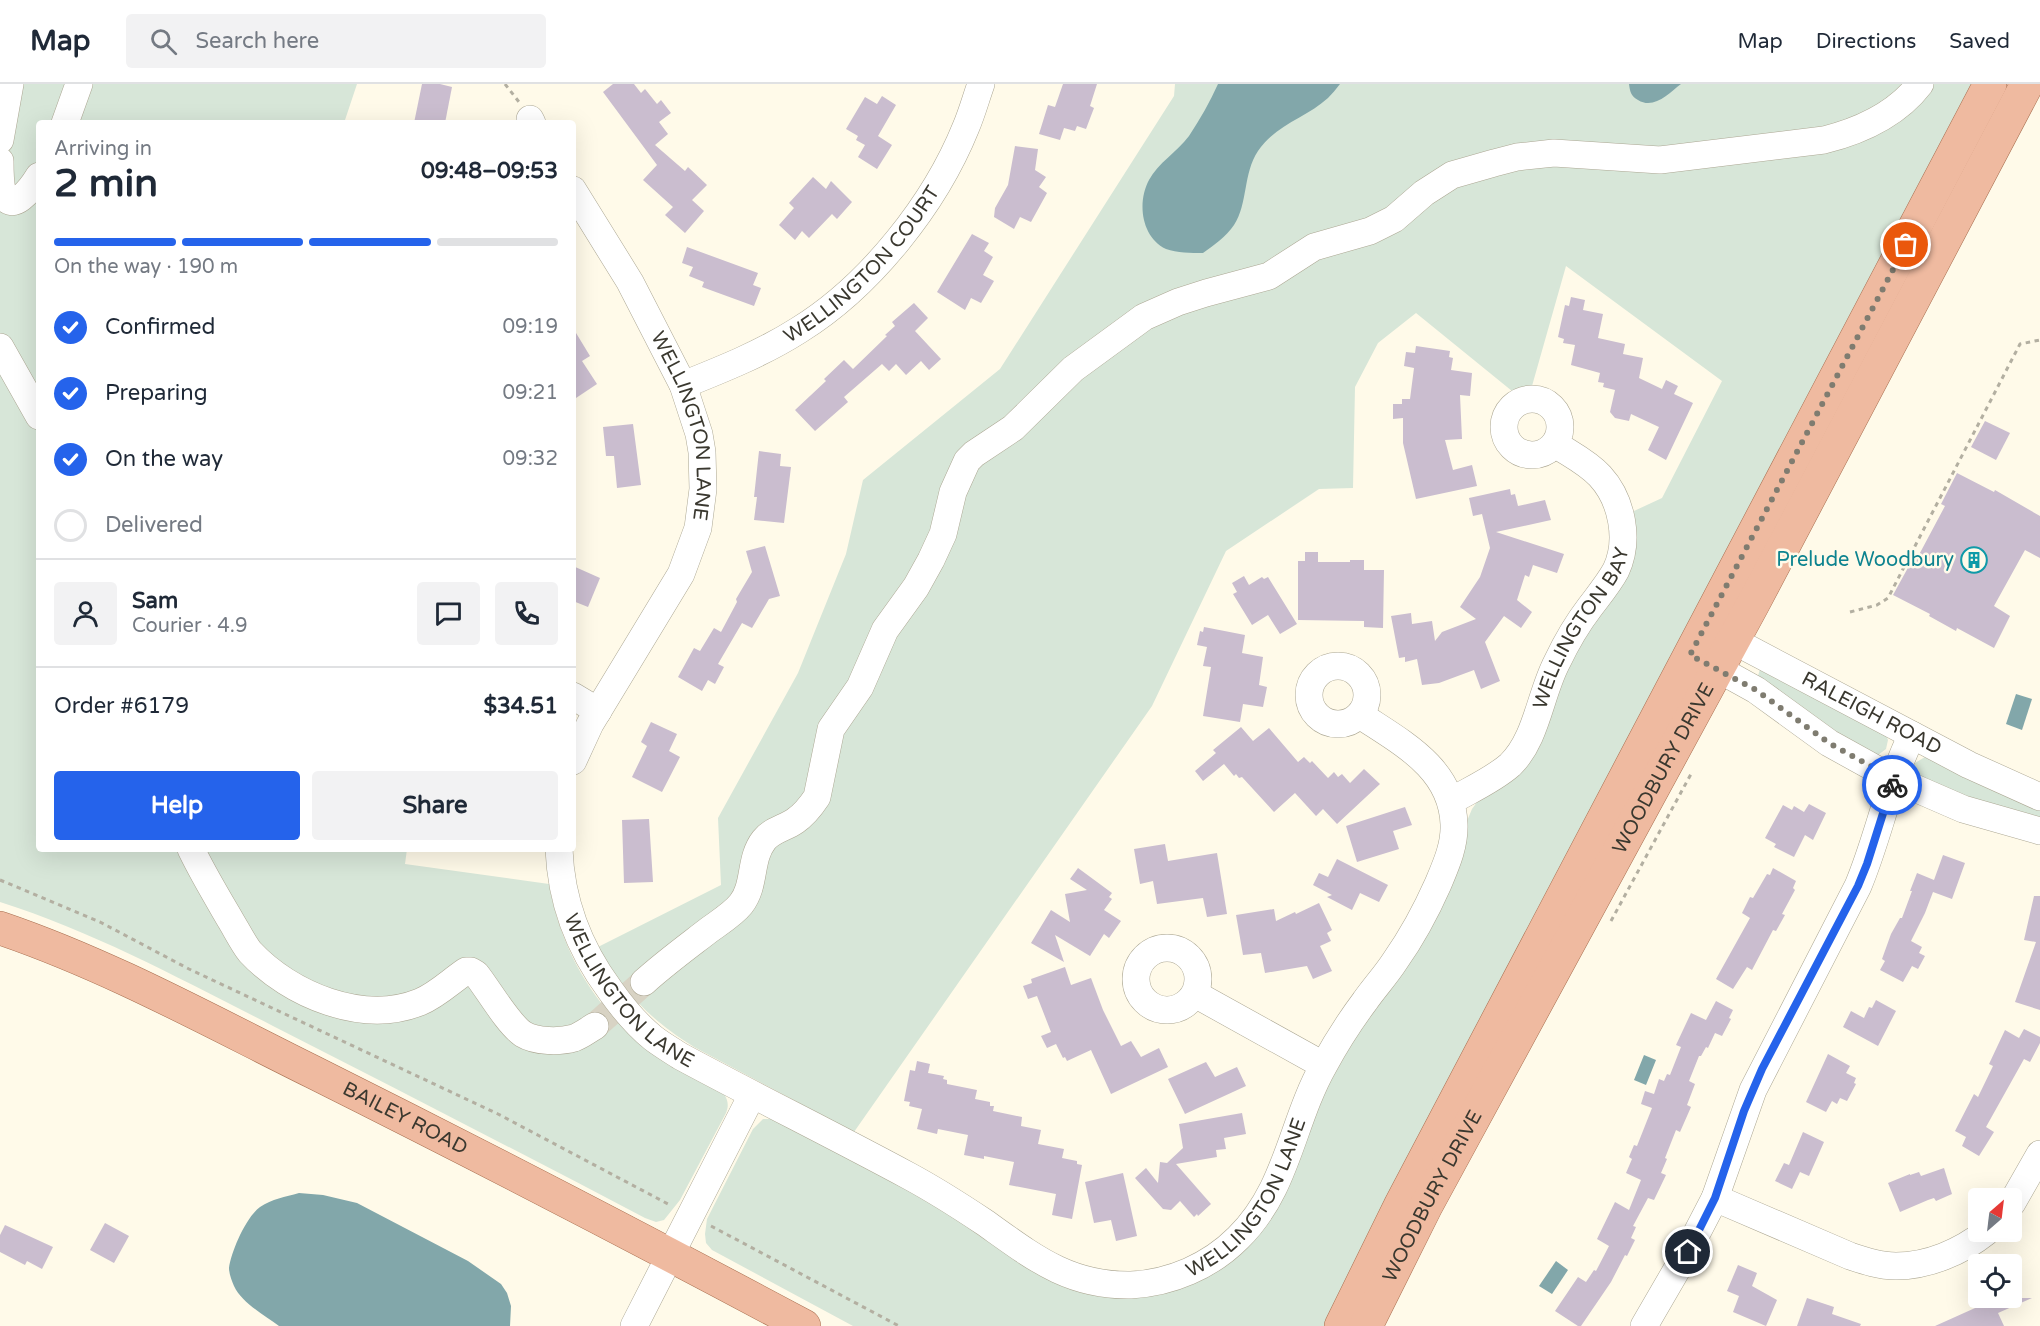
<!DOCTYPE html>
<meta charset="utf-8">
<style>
:root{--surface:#fff;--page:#f2f2f3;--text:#1f2937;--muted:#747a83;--line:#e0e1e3;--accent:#2563eb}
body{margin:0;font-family:"Varela Round",sans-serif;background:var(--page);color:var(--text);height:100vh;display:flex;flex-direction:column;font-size:22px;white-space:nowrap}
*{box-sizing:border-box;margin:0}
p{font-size:20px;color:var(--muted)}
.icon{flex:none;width:33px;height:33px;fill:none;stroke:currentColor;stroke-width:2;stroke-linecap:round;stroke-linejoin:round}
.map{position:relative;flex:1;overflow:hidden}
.drawer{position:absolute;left:36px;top:36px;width:540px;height:732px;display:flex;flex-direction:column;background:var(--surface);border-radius:6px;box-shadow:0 6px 24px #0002}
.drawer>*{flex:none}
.needle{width:39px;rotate:28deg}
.fabs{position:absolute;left:1968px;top:1104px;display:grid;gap:12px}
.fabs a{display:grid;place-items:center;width:54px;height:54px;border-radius:6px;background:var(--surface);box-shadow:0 6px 24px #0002;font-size:30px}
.pin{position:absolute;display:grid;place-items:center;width:51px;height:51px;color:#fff;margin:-26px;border:3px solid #fff;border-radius:50%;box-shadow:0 2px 6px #0007}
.courier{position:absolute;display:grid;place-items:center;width:60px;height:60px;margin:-30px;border:4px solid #2563eb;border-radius:50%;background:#fff;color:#222;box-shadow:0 2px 8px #0007}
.headline em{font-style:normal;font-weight:700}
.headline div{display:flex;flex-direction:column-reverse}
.headline{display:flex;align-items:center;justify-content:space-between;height:102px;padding:0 18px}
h1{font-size:39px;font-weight:700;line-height:45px}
.bar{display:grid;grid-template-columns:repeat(4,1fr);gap:9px 6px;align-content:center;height:72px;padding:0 18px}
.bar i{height:8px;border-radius:4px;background:var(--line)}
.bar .selected{background:var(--accent)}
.bar p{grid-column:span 4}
.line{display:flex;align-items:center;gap:15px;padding:0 18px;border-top:2px solid var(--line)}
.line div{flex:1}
.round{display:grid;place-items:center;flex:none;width:63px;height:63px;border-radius:6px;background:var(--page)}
ol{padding:0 18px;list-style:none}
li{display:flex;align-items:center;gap:18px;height:66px}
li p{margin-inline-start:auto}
li .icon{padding:6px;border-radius:50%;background:var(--accent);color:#fff;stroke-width:4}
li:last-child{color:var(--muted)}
li i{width:33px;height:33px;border:3px solid var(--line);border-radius:50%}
.button{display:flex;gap:12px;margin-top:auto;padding:12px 18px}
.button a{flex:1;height:69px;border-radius:6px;background:var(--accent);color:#fff;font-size:24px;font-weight:700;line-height:69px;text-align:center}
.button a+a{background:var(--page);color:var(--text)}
header{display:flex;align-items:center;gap:36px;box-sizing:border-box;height:84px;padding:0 30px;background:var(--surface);border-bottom:2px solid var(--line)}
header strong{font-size:28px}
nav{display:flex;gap:33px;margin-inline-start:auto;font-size:21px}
.search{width:420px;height:54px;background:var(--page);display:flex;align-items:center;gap:15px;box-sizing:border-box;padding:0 21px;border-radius:6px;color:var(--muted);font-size:22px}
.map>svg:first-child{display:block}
</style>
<header>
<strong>Map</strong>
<div class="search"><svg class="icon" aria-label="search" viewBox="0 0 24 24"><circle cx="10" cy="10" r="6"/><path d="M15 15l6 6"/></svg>Search here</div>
<nav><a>Map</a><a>Directions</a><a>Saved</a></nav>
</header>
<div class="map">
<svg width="2040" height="1242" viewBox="0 0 2040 1242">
<rect width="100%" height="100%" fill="#fffae9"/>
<g fill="#d7e6d8">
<path d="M0 0H357L344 39H39V765H407L405 780 549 800C558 852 583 904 621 941 631 950 644 957 655 964 678 979 701 995 724 1010 728 1016 729 1022 726 1029L680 1116 664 1136 656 1138 645 1134C521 1069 397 1005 273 942 184 897 95 848 0 818Z"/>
<path d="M1175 0H1975L1325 1242H853L712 1166 706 1159 705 1150 707 1135 753 1045 763 1035H774L917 1109 1034 1187 1203 1193 1316 1023 1465 758 1467 737 1472 725 1554 613 1635 454 1634 427 1662 414 1722 297 1566 182 1532 302 1521 303 1512 307 1416 229 1378 259 1355 303 1353 404 1319 405 1226 467 1152 622 854 1048 694 963C648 934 625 909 598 863L721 801 718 734 798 589 846 470 863 396 1000 285 1174 12Z"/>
<path d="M1760 585 1886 651 1888 656 1886 665 1878 671C1835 653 1794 622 1758 592Z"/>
<path d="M1925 673 2040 724V735L1962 712 1914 691 1912 688 1915 679Z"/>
</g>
<g fill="#82a7aa">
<path d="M1218 0H1340C1336 5 1332 10 1328 14 1306 34 1275 41 1258 67 1243 89 1248 120 1234 141 1226 153 1214 161 1203 169 1191 169 1177 169 1166 165 1141 153 1137 118 1149 96 1158 79 1177 68 1189 52 1200 35 1210 18 1218 0Z"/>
<path d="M1629 0H1681C1669 9 1654 26 1638 16 1631 12 1630 8 1629 0Z"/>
<path d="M2016 610 2032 615 2022 646 2006 640Z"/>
<path d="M1644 971 1656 976 1646 1001 1634 996Z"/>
<path d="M299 1109 323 1111 357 1119 468 1177 501 1200 507 1209 511 1222 510 1242H279C264 1231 242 1219 234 1202 232 1197 229 1190 229 1184 231 1168 246 1133 260 1123 272 1115 285 1113 299 1109Z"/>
<path d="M1556 1177 1568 1186 1552 1210 1539 1202Z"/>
</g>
<g fill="#cabdcf">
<path d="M422 0H440L452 3 445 39H414Z"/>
<path d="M613 0H634L641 9 645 5 657 20 661 16 671 29 659 38 668 50 655 61 685 87 688 83 707 101 692 116 704 127 685 149 665 131 673 123 643 96 657 81 603 8Z"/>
<path d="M1063 0H1097L1090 22 1094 24 1086 45 1077 42 1075 47 1064 44 1060 56 1039 50 1048 21 1055 23Z"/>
<path d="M882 12 896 21 878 52 892 61 877 85 858 73 865 61 856 56 858 52 846 45 865 13 877 20Z"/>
<path d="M1015 62 1038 65 1035 86 1046 93 1039 103 1047 109 1031 138 1020 133 1014 145 994 133 995 124 1008 101Z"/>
<path d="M813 93 826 105 831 97 852 118 837 135 832 130 809 154 802 147 795 156 779 141 794 124 789 119Z"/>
<path d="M972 150 989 159 984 167 993 173 983 191 994 197 981 219 971 214 965 226 937 208Z"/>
<path d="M687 163 758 189 753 201 761 204 754 222 702 203 704 198 689 192 693 183 682 179Z"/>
<path d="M1571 213 1585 216 1583 226 1603 230 1598 254 1625 260 1623 270 1643 274 1639 294 1662 305 1666 296 1678 302 1674 310 1693 319 1666 376 1648 366 1659 343 1631 330 1629 337 1615 334 1610 328 1615 306 1603 303 1604 299 1598 298 1600 289 1571 281 1575 261 1563 259 1564 255 1558 253 1565 221 1569 222Z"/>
<path d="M914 219 928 234 915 247 941 275 929 286 921 277 906 291 896 280 889 287 882 280 844 313 848 318 815 347 795 326 826 297 824 295 844 276 853 285 887 252 885 251 895 242 892 238Z"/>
<path d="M573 244 590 272 582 277 597 300 573 316Z"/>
<path d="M1416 262 1450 267 1449 273 1453 274 1451 286 1472 289 1470 312 1460 311 1462 355 1445 356 1453 386 1472 381 1477 402 1416 415 1403 359V334L1393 335V320H1402V315H1410L1414 284 1404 282 1406 268 1415 269Z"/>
<path d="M1985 337 2010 349 1996 376 1971 363Z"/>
<path d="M633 340 641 401 617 404 614 372H606L603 343Z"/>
<path d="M759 367 781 370 780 382 791 383 784 439 754 436 757 413H754Z"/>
<path d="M1957 389 1994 408 1995 406 2040 432V474L2025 466 1994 522 2010 532 1994 564 1957 544 1956 547 1929 532 1930 530 1893 511 1910 480 1913 482 1945 422 1941 420Z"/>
<path d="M1510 405 1511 411 1515 410 1518 422 1545 416 1551 436 1496 448 1564 470 1557 489 1533 481 1529 493 1525 491 1517 516 1532 528 1521 544 1504 532 1485 558 1500 597 1481 605 1474 586 1439 599 1422 601 1417 575 1405 578V573L1399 574 1391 532 1411 529 1412 540 1432 537 1435 557 1442 548 1476 535 1460 523 1480 493 1490 464 1482 430 1473 432 1469 414Z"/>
<path d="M765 462 780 512 769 515 752 544 742 539 718 580 724 583 715 600 708 596 702 607 678 593 694 564 700 567 714 544 721 548 737 518 736 515 752 488 746 467Z"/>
<path d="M1305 468H1318V478H1350V476H1364V486H1384L1383 544 1364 543V537L1298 536V477H1305Z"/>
<path d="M573 482 600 494 588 523 573 517Z"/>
<path d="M1244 492 1249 501 1262 493 1264 495 1268 493 1297 540 1280 550 1268 531 1252 541 1233 510 1237 508 1232 499Z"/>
<path d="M1204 543 1245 551 1242 569 1263 573 1259 601 1267 603 1263 623 1243 620 1240 638 1203 632 1211 583 1203 582 1207 563 1197 561 1200 547 1203 548Z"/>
<path d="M651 638 677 650 669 667 680 673 662 708 632 693 647 662 641 658Z"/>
<path d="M1241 643 1253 657 1269 644 1298 678 1304 673 1310 679 1312 677 1328 694 1334 688 1338 693 1342 690 1350 699 1364 685 1380 700 1337 740 1323 725 1316 732 1295 709 1274 728 1242 693 1239 694 1236 690 1234 692 1224 680 1203 697 1195 687 1216 669 1213 666Z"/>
<path d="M1809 720 1826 729 1813 756 1805 751 1794 773 1774 763 1776 760 1765 754 1783 721 1792 726 1794 722 1804 728Z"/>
<path d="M1405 723 1412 741 1393 747 1399 765 1357 778 1346 742Z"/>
<path d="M649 735 653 798 624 799 622 736Z"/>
<path d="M1165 760 1168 777 1217 769 1227 830 1207 833 1203 814 1157 820 1153 797 1140 800 1134 765Z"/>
<path d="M1943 771 1965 779 1952 815 1933 808 1925 829 1911 857 1922 863 1919 869 1925 872 1918 885 1912 882 1903 898 1880 886 1885 877 1882 875 1891 850 1900 834H1902L1912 807H1910L1917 789 1934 796Z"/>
<path d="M1337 775 1388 801 1379 818 1360 809 1352 826 1327 813 1332 811 1313 801 1319 789 1328 793Z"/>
<path d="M1078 784 1112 809 1109 813 1112 815 1104 826 1121 837 1109 854 1104 850 1090 872 1055 851 1064 878 1031 859 1051 826 1070 838 1065 810 1087 806 1070 795Z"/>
<path d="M1773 784 1796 797 1793 804 1795 806 1782 830 1785 831 1776 847 1773 846 1752 886 1747 883 1733 905 1716 895 1750 834 1742 829 1750 813 1753 814 1767 790 1770 791Z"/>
<path d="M2034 812H2040V926L2015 918 2036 858 2024 856Z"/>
<path d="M1319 819 1332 846 1327 849 1331 857 1320 862 1332 887 1313 895 1307 882 1265 889 1261 869 1243 871 1236 831 1274 825 1276 837 1295 828 1296 830Z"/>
<path d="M1065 883 1071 901 1091 894 1103 926 1121 962 1131 957 1141 973 1159 964 1168 983 1111 1010 1091 966 1067 977 1065 973 1063 974 1056 960 1047 964 1041 952 1051 948 1037 912 1028 915 1023 902 1032 899 1031 895Z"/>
<path d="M1876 916 1896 927 1878 962 1843 943 1851 927 1864 934 1869 923 1872 924Z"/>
<path d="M1716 917 1733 926 1729 934 1731 935 1722 952 1715 949 1708 964 1706 963 1701 972H1699L1689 997 1695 1000 1687 1021 1691 1023 1680 1048 1676 1046 1665 1074 1667 1075 1661 1089 1666 1091 1654 1116 1648 1114 1633 1142 1636 1143 1631 1154 1635 1156 1627 1172 1625 1171 1611 1198 1581 1242H1578L1555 1227 1578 1193 1586 1198 1594 1186 1596 1187 1609 1162 1597 1155 1615 1118 1629 1126 1641 1096 1626 1089 1632 1075 1629 1073 1634 1061 1637 1062 1652 1024 1641 1020 1645 1007 1654 1010 1659 995 1664 997 1667 990 1670 991 1681 963 1676 961 1691 929 1706 936Z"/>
<path d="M2024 945 2040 953V959L2030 978 2024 975 1986 1043 1994 1048 1979 1072 1962 1062 1966 1053 1955 1047 1974 1010 1978 1013 1993 982 1989 980 2005 946 2019 954Z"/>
<path d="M1828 970 1850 982 1846 989 1856 994 1854 999 1856 1000 1847 1017 1840 1014 1837 1020 1832 1017 1826 1028 1806 1018Z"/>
<path d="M917 977 930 980 928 989 944 992 943 995 947 996V1000L977 1006 975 1015 990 1018V1022H994L993 1027 1022 1033 1021 1042 1041 1046 1038 1060 1064 1065 1062 1074 1077 1077V1080L1082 1081 1072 1135 1052 1131 1056 1110 1009 1101 1014 1078 984 1072V1075L964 1071 968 1051 938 1045 937 1050 917 1045 922 1025 909 1022 910 1018 904 1017 910 986 915 987Z"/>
<path d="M1206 978 1215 993 1237 983 1246 1002 1185 1030 1168 995Z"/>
<path d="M1242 1029 1246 1050 1224 1054 1226 1065 1216 1066 1217 1073 1176 1080 1211 1120 1198 1132 1197 1130 1194 1133 1180 1117 1171 1126 1163 1125 1135 1094 1146 1084 1158 1099 1160 1078 1167 1079 1183 1064 1179 1040Z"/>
<path d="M1803 1048 1824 1058 1809 1092 1800 1088 1792 1105 1775 1097 1784 1079 1789 1081Z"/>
<path d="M1944 1084 1952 1110 1936 1117 1934 1114 1928 1116 1900 1128 1888 1099 1910 1090V1091L1919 1088 1921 1092Z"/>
<path d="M1123 1089 1137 1152 1116 1157 1111 1136 1094 1139 1085 1098Z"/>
<path d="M105 1139 129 1152 114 1179 90 1166Z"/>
<path d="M5 1141 53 1163 42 1185 27 1177 25 1181 0 1168V1151Z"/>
<path d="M1738 1181 1757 1189 1752 1202 1777 1216 1766 1242 1733 1228 1739 1212 1727 1207Z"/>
<path d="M1807 1214 1834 1223 1832 1230 1861 1240 1860 1242H1797Z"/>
<path d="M1981 1214H2032L1998 1229 2004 1242H1935L1984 1220Z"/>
</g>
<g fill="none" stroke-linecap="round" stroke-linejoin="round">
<path stroke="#d8d3c4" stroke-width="27" stroke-dasharray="27 14" stroke-linecap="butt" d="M595 942 644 898"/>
<g stroke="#aca793" stroke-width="28">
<g id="minor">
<path d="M530 35 532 39"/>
<path d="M65 39 79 0"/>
<path d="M0 56 10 0"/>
<path d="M0 77C0 86 0 97 2 106 10 135 33 102 39 92"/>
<path id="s1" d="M573 106 630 198 683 301 699 350 702 368 703 405 698 444 681 490 590 640 573 677"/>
<path d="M0 263 39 332"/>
<path id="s2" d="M683 301C723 285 763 269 799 246 870 202 935 120 966 43 972 29 976 14 981 0"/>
<circle cx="1532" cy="343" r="28"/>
<path id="s3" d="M1715 547 1969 681 2040 713"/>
<path d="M1700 575 1756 606 1829 659 1894 695 1963 725 2040 747"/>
<circle cx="1338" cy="611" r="29"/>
<path d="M573 612 598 627"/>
<path id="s4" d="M1451 717C1470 706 1493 696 1510 681 1537 655 1540 610 1557 578 1566 559 1577 540 1590 523 1599 511 1609 499 1616 486 1630 456 1622 416 1600 392 1587 378 1570 370 1555 360"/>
<path d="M191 765C203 790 217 813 231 837 237 847 243 859 250 868 290 911 363 941 420 918 437 911 451 897 466 887H471L476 890C488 905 508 940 523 950 536 958 560 958 574 954 582 951 588 946 595 942"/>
<path id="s5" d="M559 765C561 818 578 863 610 906 622 923 637 941 653 954 662 961 671 966 680 972 756 1013 833 1051 909 1092 935 1106 960 1122 984 1138 1032 1172 1068 1202 1131 1201 1171 1199 1210 1182 1238 1154 1288 1105 1291 1039 1324 981 1336 959 1350 937 1365 917 1374 904 1386 891 1395 877 1412 853 1426 827 1438 800 1446 781 1455 761 1454 740 1452 684 1402 659 1360 631"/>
<circle cx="1167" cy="895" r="31"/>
<path d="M644 898C665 879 687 863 709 846 720 838 733 830 741 820 756 801 749 775 764 756 772 746 785 744 795 737 804 731 811 722 817 713L831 645 860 603 885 546 916 503 931 476 943 450 953 408 967 377 974 370 1013 344 1073 285 1144 233 1178 218 1206 209 1269 192 1314 163 1370 147 1394 135 1424 109 1452 91 1494 79 1517 73 1554 69 1660 76 1824 56C1860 47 1897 30 1920 0"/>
<path d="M1195 910 1323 981"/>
<path d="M1715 1114 1850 1172C1865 1177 1880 1182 1896 1182 1928 1182 1961 1168 1986 1148"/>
<path d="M2012 1119 2040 1070"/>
<path d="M634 1242 752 1011"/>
<path d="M1644 1242 1687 1168 1715 1114 1753 1006 1858 802C1879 752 1888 700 1912 651"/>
</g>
</g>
<g stroke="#a86f50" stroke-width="34">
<g id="major">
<path id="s6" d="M0 844C109 881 210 937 313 988 477 1070 641 1155 804 1242"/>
<path d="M1341 1242 1400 1122 1990 0"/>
<path id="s7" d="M1366 1242 1426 1122 1753 520 2027 0"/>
</g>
</g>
<g stroke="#b3afa1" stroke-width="3" stroke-dasharray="4.5 4.5" stroke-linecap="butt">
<path d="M505 0 519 18"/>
<path d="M1850 528 1877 521 1888 514 2020 260 2040 256"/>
<path d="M0 796 100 838 189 885 498 1030 670 1121"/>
<path d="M1611 837 1691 690"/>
<path d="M711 1142 899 1242"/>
</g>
<use href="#minor" stroke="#fff" stroke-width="27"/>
<use href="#major" stroke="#efbaa0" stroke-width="33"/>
</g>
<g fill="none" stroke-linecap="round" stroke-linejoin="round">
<path stroke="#7f7c70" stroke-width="6" stroke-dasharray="0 10.8" d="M1892 701 1894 695 1829 659 1756 606 1690 571 1906 161"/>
<path stroke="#2563eb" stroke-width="8" d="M1688 1168 1715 1114 1744 1027 1762 985 1858 802 1867 780 1892 701"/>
</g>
<defs>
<g id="building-ring" transform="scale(1.35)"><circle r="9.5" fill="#fffae9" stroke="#0f9aa8" stroke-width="1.5"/><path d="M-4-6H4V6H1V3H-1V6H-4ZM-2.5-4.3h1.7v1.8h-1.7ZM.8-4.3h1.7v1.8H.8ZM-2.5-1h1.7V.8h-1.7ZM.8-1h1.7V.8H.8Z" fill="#0f9aa8"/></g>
</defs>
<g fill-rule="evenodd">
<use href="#building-ring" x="1974" y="476"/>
</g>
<g text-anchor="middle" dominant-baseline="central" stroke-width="5" stroke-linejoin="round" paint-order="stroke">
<g font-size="20" fill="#3a382f" stroke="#fffae9">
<text stroke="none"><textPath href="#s2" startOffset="220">WELLINGTON COURT</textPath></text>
<text stroke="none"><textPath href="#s1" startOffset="264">WELLINGTON LANE</textPath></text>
<text stroke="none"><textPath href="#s4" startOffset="225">WELLINGTON BAY</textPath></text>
<text stroke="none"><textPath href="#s3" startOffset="177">RALEIGH ROAD</textPath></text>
<text stroke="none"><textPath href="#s7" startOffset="632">WOODBURY DRIVE</textPath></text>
<text stroke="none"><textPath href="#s5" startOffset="165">WELLINGTON LANE</textPath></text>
<text stroke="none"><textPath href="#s6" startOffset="448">BAILEY ROAD</textPath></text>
<text stroke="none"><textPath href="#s5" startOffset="916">WELLINGTON LANE</textPath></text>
<text stroke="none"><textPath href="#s7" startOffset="146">WOODBURY DRIVE</textPath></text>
</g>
<g font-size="20" fill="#0d838f" stroke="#fffae9" text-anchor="end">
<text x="1954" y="476">Prelude Woodbury</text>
</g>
</g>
</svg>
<div class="fabs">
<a><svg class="needle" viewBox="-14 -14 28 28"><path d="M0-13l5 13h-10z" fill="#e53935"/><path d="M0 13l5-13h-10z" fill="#747a83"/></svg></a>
<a><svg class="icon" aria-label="locate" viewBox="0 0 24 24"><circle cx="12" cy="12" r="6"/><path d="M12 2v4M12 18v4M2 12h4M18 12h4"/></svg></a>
</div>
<div class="pin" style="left:1906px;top:161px;background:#ea580c"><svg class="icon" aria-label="bag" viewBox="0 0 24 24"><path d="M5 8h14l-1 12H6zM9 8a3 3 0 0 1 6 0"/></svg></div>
<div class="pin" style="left:1688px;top:1168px;background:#1f2937"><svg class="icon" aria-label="home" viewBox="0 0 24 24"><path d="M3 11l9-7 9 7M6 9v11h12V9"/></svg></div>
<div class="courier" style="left:1892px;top:701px"><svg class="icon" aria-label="bike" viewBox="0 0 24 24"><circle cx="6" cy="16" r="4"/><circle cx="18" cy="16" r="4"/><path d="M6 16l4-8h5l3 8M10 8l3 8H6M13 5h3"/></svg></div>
<section class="drawer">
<div class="headline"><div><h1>2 min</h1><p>Arriving in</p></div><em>09:48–09:53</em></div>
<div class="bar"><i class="selected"></i><i class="selected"></i><i class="selected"></i><i></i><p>On the way · 190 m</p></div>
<ol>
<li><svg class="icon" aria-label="check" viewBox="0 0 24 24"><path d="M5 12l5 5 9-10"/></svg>Confirmed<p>09:19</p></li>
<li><svg class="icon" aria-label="check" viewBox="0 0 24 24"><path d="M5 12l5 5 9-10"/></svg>Preparing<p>09:21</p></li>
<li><svg class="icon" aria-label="check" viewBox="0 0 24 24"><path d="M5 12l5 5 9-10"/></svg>On the way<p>09:32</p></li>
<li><i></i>Delivered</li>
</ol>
<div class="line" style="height:108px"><a class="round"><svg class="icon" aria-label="person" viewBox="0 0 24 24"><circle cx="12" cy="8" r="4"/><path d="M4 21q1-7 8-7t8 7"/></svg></a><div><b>Sam</b><p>Courier · 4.9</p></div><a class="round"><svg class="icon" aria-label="chat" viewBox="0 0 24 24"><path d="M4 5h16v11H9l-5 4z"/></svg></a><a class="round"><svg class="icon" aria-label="phone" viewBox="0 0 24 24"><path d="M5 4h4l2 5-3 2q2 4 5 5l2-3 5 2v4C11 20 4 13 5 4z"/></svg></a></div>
<div class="line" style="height:78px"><div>Order #6179</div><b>$34.51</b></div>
<div class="button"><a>Help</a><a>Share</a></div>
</section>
</div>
